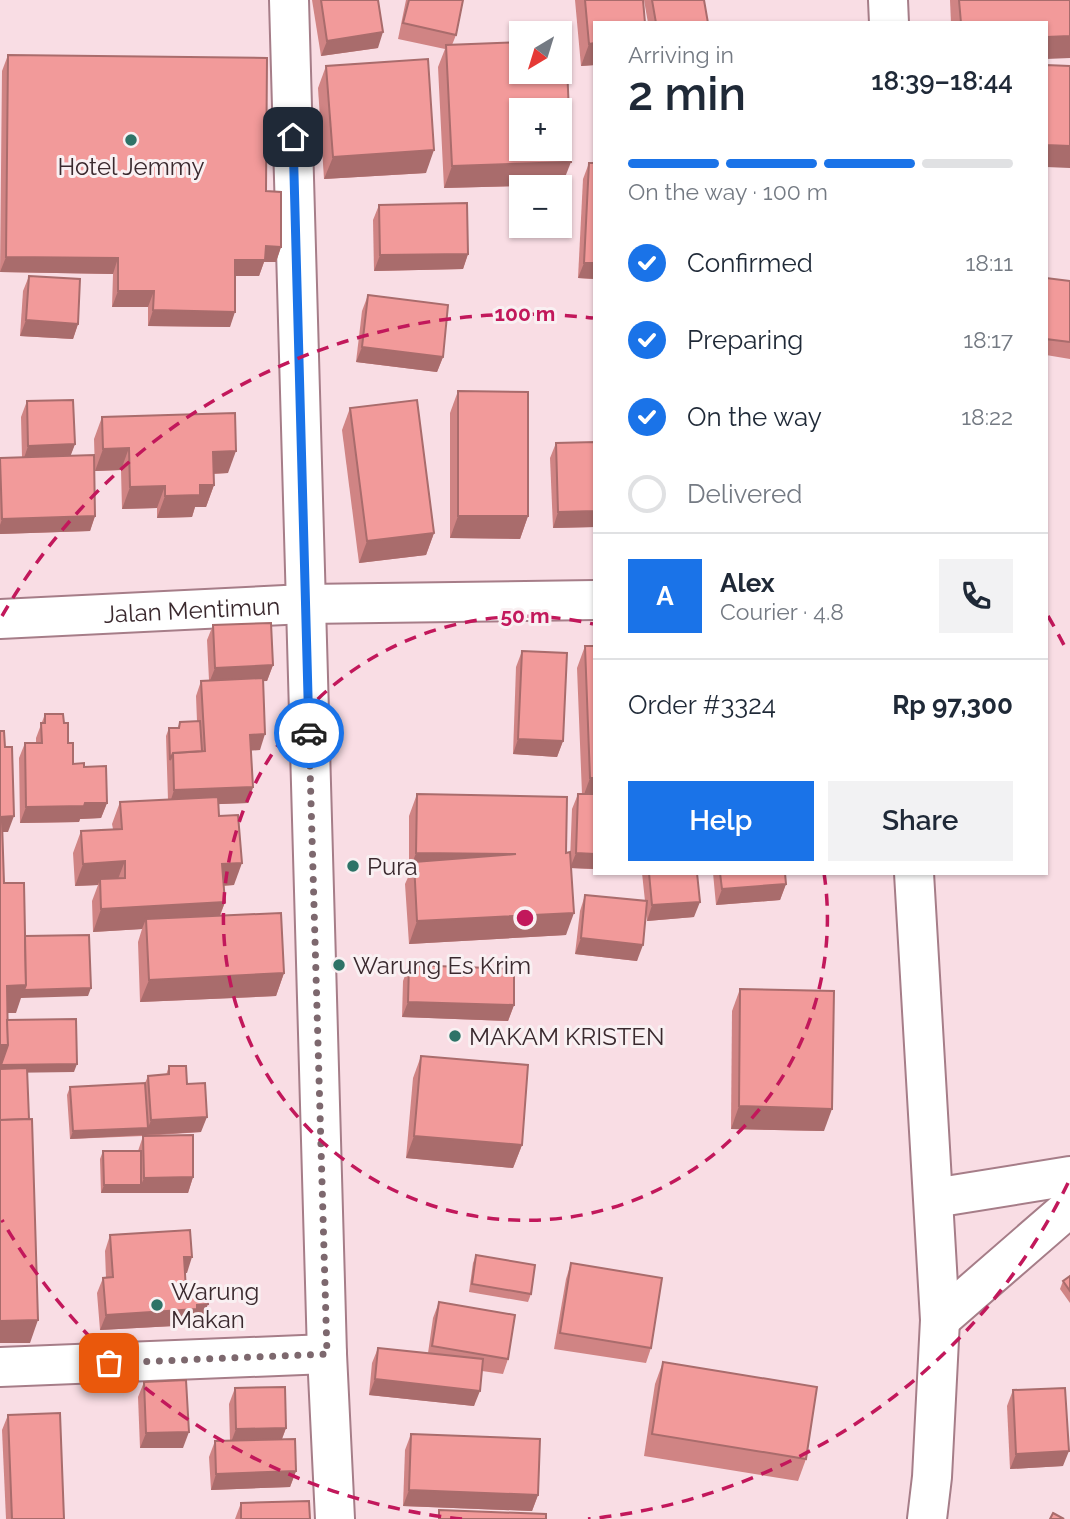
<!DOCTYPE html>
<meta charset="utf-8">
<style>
:root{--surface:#fff;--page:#f2f2f3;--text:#1f2937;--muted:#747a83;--line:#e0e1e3;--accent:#1a73e8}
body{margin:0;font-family:Raleway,sans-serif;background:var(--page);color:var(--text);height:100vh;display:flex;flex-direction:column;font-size:26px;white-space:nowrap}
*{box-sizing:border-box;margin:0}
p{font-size:23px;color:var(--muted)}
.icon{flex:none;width:38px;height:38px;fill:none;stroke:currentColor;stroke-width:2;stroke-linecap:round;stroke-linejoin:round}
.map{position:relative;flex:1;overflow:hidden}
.panel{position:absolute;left:593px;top:21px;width:455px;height:854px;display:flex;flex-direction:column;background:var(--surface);border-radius:0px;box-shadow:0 2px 5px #0004}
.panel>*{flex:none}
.needle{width:46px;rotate:218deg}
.tools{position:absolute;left:509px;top:21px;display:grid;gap:14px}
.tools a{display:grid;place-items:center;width:63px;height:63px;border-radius:0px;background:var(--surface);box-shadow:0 2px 5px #0004;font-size:35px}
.pin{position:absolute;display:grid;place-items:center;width:60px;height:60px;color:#fff;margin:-30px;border-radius:14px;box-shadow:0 4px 10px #0006}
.courier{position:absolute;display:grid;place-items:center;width:70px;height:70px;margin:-35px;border:5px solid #1a73e8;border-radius:50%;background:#fff;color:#222;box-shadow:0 2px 9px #0007}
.headline em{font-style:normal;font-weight:600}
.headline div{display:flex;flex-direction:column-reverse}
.headline{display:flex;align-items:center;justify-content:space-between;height:119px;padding:0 35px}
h1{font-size:46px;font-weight:600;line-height:52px}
.bar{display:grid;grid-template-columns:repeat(4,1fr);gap:10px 7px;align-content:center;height:84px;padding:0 35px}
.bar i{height:9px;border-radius:5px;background:var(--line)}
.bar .active{background:var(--accent)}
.bar p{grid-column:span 4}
.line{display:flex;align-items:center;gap:18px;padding:0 35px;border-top:2px solid var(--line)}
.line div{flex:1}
.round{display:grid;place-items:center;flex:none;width:74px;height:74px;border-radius:0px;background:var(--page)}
ol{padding:0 35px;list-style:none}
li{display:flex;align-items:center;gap:21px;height:77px}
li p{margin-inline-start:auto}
li .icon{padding:7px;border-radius:50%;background:var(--accent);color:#fff;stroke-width:4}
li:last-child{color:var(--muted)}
li i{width:38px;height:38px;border:4px solid var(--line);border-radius:50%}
.button{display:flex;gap:14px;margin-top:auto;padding:14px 35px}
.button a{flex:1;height:80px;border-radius:0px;background:var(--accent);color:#fff;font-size:28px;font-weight:600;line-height:80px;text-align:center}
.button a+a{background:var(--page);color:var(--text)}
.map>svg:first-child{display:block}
</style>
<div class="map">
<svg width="1070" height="1519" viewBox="0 0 1070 1519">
<rect width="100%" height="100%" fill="#f9dde4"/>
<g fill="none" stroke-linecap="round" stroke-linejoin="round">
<g stroke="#a67d88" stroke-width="42">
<g id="street">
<path d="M289 0 327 1354 335 1519"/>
<path id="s1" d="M0 619 305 604 595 600"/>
<path d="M934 1198 1070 1176"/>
<path d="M940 1320 1070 1207"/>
<path d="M0 1367 327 1354"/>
</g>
</g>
<g stroke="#a67d88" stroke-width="42">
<g id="secondary">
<path d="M888 0 889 23"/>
<path d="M914 873 940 1320 932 1477 927 1519"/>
</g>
</g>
<use href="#street" stroke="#fff" stroke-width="38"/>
<use href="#secondary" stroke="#fff" stroke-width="38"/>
</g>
<g fill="#d08484">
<path d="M312 0H378V48L321 56Z"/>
<path d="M406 0H463L456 35 452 45 562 185 444 188 438 67 445 49 398 39Z"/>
<path d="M575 0H643L595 23V65L581 66Z"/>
<path d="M644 0H704L708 23H648Z"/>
<path d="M950 0H1070L1046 23H951Z"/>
<path d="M8 55 266 191 281 247 276 262H264L259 276H235L230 327 148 326V307H112L113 274 0 272 2 71Z"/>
<path d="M326 66 426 173 324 179 318 88Z"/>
<path d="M589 163 595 279 578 278 583 179Z"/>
<path d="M379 205 468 254 463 269 374 271 373 220Z"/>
<path d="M29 276 78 324 73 339 20 336 23 291Z"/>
<path d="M1046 278 1070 281V359L1046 355Z"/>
<path d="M368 295 443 357 437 372 356 362 362 311Z"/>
<path d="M458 391 528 516 520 539 450 538V413Z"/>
<path d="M27 401 75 444 70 456 95 516 90 531 0 534V459L22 457 21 417Z"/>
<path d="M350 408 434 533 426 555 359 563 342 430Z"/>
<path d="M102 417 228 473 214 474V485L206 507H195L192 517 157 518V508L122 509 121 470 95 471 94 439Z"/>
<path d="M595 442V527L553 528 550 458 556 443Z"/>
<path d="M213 625 273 665 267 681H263L260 750H251L253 787 248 803 218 804 219 816 234 885 223 886 225 902 220 916 284 973 276 996 140 1002 138 942 142 929 93 932 92 901 98 885 75 886 73 853 81 831 113 829 112 824 120 802 168 800 166 736 169 728H178L180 722 197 721 196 696 201 681 209 680 207 640Z"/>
<path d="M585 646H595V869L571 868 566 935 409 944 405 884 409 875V816L417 794 566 853 570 860 572 809 578 794H582L577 668Z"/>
<path d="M522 651 563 741 557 757 513 754 516 667Z"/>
<path d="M45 714 64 723 73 764 84 767 107 803 101 818 80 819 79 822 20 823 19 758 25 743H36V738Z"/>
<path d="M642 873H697L694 917 647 921 646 913 637 961 575 954 580 911 585 895 645 901Z"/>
<path d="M713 873H785L786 884 780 900 716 905Z"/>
<path d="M409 965 514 1005 508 1021 402 1017 403 981Z"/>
<path d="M740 989 824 1131 731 1129 732 1011Z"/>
<path d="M421 1056 522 1145 513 1168 406 1158 413 1078Z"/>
<path d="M169 1066 187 1084 201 1132 145 1136 193 1177 188 1193H101L100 1159 103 1151H138L143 1136 70 1139 67 1095 70 1087 145 1083 148 1076 166 1075Z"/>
<path d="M110 1235 187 1273H185L186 1290 202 1320 193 1321 192 1325 100 1330 97 1293 103 1278H106L105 1251Z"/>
<path d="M476 1255 531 1294 528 1302 469 1292 473 1263Z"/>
<path d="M571 1263 651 1348 646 1363 554 1349 566 1279Z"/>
<path d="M1070 1276V1303L1060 1289 1063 1281Z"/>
<path d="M439 1302 508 1359 503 1374 482 1371 474 1406 369 1395 372 1363 378 1348 428 1353 433 1318Z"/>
<path d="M663 1362 806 1459 798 1481 644 1456 655 1384Z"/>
<path d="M144 1382 183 1448H140L138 1397Z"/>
<path d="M235 1388 286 1428 282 1439 296 1471 290 1487 211 1490 209 1457 215 1441H230L229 1404Z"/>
<path d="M1013 1390 1063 1466 1010 1469 1007 1406Z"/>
<path d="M8 1415 64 1519H6L2 1430Z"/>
<path d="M411 1434 538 1495 532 1511 403 1506 405 1450Z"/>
<path d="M241 1503 310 1519H235Z"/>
</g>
<g fill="#a96c6c">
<path d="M383 32 378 48 321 56 327 41Z"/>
<path d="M1070 36V58L1046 59V37Z"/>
<path d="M595 43V65L581 66 589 44Z"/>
<path d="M1046 145 1070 146V168L1046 167Z"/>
<path d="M434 150 426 173 324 179 333 157Z"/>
<path d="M571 162 562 185 444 188 452 166Z"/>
<path d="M266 246 281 247 276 262H264L259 276H230L235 260Z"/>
<path d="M468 254 463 269 374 271 380 255Z"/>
<path d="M6 257 118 258 113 274 0 272Z"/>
<path d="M584 263H595V279L578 278Z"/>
<path d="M118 291H154L148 307H112Z"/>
<path d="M153 310 235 312 230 327 148 326Z"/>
<path d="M26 320 78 324 73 339 20 336Z"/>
<path d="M362 347 443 357 437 372 356 362Z"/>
<path d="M75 444 69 460 23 461 28 446Z"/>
<path d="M129 448 121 470 95 471 103 449Z"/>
<path d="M236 451 228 473 205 474 213 452Z"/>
<path d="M200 485H214L206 507H195L192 517 157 518 165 496Z"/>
<path d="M165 486 157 508 122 509 130 487Z"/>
<path d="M595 511V527L553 528 558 512Z"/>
<path d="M95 516 90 531 0 534V525L2 519Z"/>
<path d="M458 516H528L520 539 450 538Z"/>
<path d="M434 533 426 555 359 563 367 541Z"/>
<path d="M273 665 267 681 209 683 215 668Z"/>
<path d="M265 734 260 750 245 751 250 735Z"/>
<path d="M518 739 563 741 557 757 513 754Z"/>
<path d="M590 778H595V800H582Z"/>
<path d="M253 787 248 803 169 806 174 790Z"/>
<path d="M85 803H107L101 818 80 819 79 822 20 823 26 807Z"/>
<path d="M14 816 8 832H0V817Z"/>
<path d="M416 853 516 854 414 862 408 875Z"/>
<path d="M576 853 595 854V869L570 868Z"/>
<path d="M125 861 116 884 100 879 98 885 75 886 83 864Z"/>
<path d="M242 863 234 885 214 886 222 864Z"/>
<path d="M786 884 780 900 716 905 722 889Z"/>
<path d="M225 902 216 925 146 919 142 929 93 932 101 909Z"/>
<path d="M700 902 694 917 647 921 652 905Z"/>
<path d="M574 913 566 935 409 944 417 921Z"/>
<path d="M581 938 643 945 637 961 575 954Z"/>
<path d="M284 973 276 996 140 1002 149 980Z"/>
<path d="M26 985 91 988 88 996 21 998 16 1013H0L7 986Z"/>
<path d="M408 1002 514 1005 508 1021 402 1017Z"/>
<path d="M0 1045H8L77 1064 74 1072 0 1073Z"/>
<path d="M739 1106 832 1109 824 1131 731 1129Z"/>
<path d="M207 1117 201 1132 70 1139 73 1131 148 1128 151 1120Z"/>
<path d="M414 1136 522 1145 513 1168 406 1158Z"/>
<path d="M193 1177 188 1193H101L104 1185H141L144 1178Z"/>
<path d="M184 1257H192L187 1273H178Z"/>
<path d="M208 1304 202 1320 193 1321 192 1325 100 1330 106 1315Z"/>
<path d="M38 1320 30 1343H0V1321Z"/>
<path d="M375 1379 480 1391 474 1406 369 1395Z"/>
<path d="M286 1428 280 1444 230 1445 236 1429Z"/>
<path d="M189 1432 183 1448H140L146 1433Z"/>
<path d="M1069 1451 1063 1466 1010 1469 1016 1454Z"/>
<path d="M296 1471 290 1487 211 1490 216 1474Z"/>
<path d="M409 1490 538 1495 532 1511 403 1506Z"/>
</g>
<g fill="#f29a9a" stroke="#a96c6c" stroke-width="2" fill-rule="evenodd">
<path d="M321 0H378L383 32 327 41Z"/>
<path d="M409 0H463L456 35 403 23Z"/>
<path d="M585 0H643L645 23H595V43L589 44Z"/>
<path d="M652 0H704L708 23H656Z"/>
<path d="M959 0H1070V36L1046 37V23H961Z"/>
<path d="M560 41H566L571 162 452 166 446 45 522 42V72H560ZM522 110H560V149H522Z"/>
<path d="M8 55 267 58 266 191 281 192V247L266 246 265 260H235V312L153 310 154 291H118V258L6 257Z"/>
<path d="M428 59 434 150 333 157 326 66Z"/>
<path d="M1046 65 1070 66V146L1046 145Z"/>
<path d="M589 163H595V263H584Z"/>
<path d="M467 203 468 254 380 255 379 205Z"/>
<path d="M29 276 80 279 78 324 26 320Z"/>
<path d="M1046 278 1070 281V342L1046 339Z"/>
<path d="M368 295 448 305 443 357 362 347Z"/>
<path d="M458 391 528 392V516H458Z"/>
<path d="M73 400 75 444 28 446 27 401Z"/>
<path d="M417 400 434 533 367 541 350 408Z"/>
<path d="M235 413 236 451 213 452 214 485H200V495L165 496V486L130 487 129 448 103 449 102 417Z"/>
<path d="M595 442V511L558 512 556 443Z"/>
<path d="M94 455 95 516 2 519 0 458Z"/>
<path d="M271 623 273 665 215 668 213 625Z"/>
<path d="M585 646H595V778H590Z"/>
<path d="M522 651 567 653 563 741 518 739Z"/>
<path d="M263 678 265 734 250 735 253 787 174 790 173 753 205 751 201 681Z"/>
<path d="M45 714H63L64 723H68V743H73V764L84 763V767L106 766 107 803H85L84 806 26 807 25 743H42L41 723H45Z"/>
<path d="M200 721 202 751 173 753 170 760 169 728H179L180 722Z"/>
<path d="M0 731H4L5 747H12L14 816 0 817Z"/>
<path d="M417 794 567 797 566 853 570 852 574 913 417 921 414 862 516 854 416 853Z"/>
<path d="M578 794H595V854L576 853Z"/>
<path d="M218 797 219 816 238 815 242 863 222 864 225 902 101 909 100 879 125 878V861L83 864 81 831 122 829 120 802Z"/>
<path d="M0 822H2L4 883H24L26 985 7 986 8 1045H0Z"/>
<path d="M649 873H697L700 902 652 905Z"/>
<path d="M720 873H785L786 884 722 889Z"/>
<path d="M585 895 647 901 643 945 581 938Z"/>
<path d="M281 913 284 973 149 980 146 919Z"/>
<path d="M89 935 91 988 24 990 26 985 25 936Z"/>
<path d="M409 965 514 969V1005L408 1002Z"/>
<path d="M740 989 834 991 832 1109 739 1106Z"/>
<path d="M76 1019 77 1064 1 1065 8 1045 7 1020Z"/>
<path d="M421 1056 528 1065 522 1145 414 1136Z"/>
<path d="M169 1066H186L187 1084 205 1083 207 1117 151 1120 148 1076 169 1074Z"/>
<path d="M27 1068 29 1119 0 1120V1069Z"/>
<path d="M145 1083 148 1128 73 1131 70 1087Z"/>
<path d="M32 1119 38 1320 0 1321V1120Z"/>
<path d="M193 1135V1177L144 1178 143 1136Z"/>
<path d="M103 1151H141V1185H104Z"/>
<path d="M190 1230 192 1257H184L186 1290 207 1293 208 1304 197 1305V1309L106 1315 103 1278 113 1277 110 1235Z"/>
<path d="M476 1255 535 1265 531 1294 472 1284Z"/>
<path d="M571 1263 662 1278 651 1348 560 1333Z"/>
<path d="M1070 1276V1291L1063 1281Z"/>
<path d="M439 1302 515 1315 508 1359 432 1346Z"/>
<path d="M378 1348 483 1359 480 1391 375 1379Z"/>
<path d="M663 1362 817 1387 806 1459 652 1434Z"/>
<path d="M186 1380 189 1432 146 1433 144 1382Z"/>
<path d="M285 1387 286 1428 236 1429 235 1388Z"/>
<path d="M1065 1388 1069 1451 1016 1454 1013 1390Z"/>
<path d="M60 1413 64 1519H12L8 1415Z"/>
<path d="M411 1434 540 1439 538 1495 409 1490Z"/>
<path d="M295 1439 296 1471 216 1474 215 1441Z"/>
<path d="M309 1501 310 1519H241V1503Z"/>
<path d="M439 1510 546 1514V1519H439Z"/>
<path d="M1053 1513 1064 1519H1050Z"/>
</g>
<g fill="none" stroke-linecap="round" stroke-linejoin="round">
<path stroke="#7d686e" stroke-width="7" stroke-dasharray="0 12.6" d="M109 1363 327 1354 309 733"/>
<path stroke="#1a73e8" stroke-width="9" d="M293 137 309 733"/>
</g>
<g fill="none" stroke="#c2185b" stroke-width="3.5" stroke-dasharray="12 9">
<path d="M824 873A302 302 0 1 1 593 624"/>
<path d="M1068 1183A604 604 0 0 1 588 1519M462 1519A604 604 0 0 1 2 1220M2 616A604 604 0 0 1 593 318M1048 616A604 604 0 0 1 1068 653"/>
</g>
<g fill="#2e7367" stroke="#f9f0f2" stroke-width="2.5">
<circle cx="131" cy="140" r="7"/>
<circle cx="353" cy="866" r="7"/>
<circle cx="339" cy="965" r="7"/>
<circle cx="455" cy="1036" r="7"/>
<circle cx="157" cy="1305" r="7"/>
</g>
<g text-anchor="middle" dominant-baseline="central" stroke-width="6" stroke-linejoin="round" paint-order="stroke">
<g font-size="24" fill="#3a292e" stroke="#f9f0f2" text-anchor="start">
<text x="131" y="166" text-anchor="middle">Hotel Jemmy</text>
<text x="367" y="866">Pura</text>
<text x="353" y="965">Warung Es Krim</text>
<text x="469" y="1036">MAKAM KRISTEN</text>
<text x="171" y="1291">Warung<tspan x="171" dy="28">Makan</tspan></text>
</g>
<g font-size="24" fill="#3a292e" stroke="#f9f0f2">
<text stroke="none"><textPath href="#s1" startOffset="192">Jalan Mentimun</textPath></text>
</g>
</g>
<circle cx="525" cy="918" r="10" fill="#c2185b" stroke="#f9f0f2" stroke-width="3.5"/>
<g font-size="21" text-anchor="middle" font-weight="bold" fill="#c2185b" stroke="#f9f0f2" stroke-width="6" stroke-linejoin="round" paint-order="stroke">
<text x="525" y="321">100 m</text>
<text x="525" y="623">50 m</text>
</g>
</svg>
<div class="tools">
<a><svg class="needle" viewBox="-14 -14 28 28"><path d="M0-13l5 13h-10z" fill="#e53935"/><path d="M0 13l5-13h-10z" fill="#747a83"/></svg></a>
<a>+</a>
<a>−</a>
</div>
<div class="pin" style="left:109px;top:1363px;background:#ea580c"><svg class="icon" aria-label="bag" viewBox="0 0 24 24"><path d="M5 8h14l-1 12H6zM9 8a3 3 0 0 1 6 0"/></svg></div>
<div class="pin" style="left:293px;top:137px;background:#1f2937"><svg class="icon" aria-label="home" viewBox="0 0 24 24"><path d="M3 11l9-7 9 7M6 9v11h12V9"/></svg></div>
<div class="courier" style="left:309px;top:733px"><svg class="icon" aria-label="car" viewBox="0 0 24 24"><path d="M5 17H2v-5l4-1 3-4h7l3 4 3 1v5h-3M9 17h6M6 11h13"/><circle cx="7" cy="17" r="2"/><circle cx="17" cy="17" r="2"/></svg></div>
<section class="panel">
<div class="headline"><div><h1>2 min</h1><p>Arriving in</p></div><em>18:39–18:44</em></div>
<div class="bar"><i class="active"></i><i class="active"></i><i class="active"></i><i></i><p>On the way · 100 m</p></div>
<ol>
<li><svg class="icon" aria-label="check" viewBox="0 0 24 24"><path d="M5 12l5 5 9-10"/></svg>Confirmed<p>18:11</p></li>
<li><svg class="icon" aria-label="check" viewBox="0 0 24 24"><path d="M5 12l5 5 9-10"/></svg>Preparing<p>18:17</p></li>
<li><svg class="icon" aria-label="check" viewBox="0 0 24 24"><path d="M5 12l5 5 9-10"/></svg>On the way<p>18:22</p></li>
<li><i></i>Delivered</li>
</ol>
<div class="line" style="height:126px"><b class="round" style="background:var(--accent);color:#fff">A</b><div><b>Alex</b><p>Courier · 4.8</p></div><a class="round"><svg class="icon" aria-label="phone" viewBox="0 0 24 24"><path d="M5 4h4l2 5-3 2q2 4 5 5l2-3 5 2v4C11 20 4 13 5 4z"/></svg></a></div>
<div class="line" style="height:91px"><div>Order #3324</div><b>Rp 97,300</b></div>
<div class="button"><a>Help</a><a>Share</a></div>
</section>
</div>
